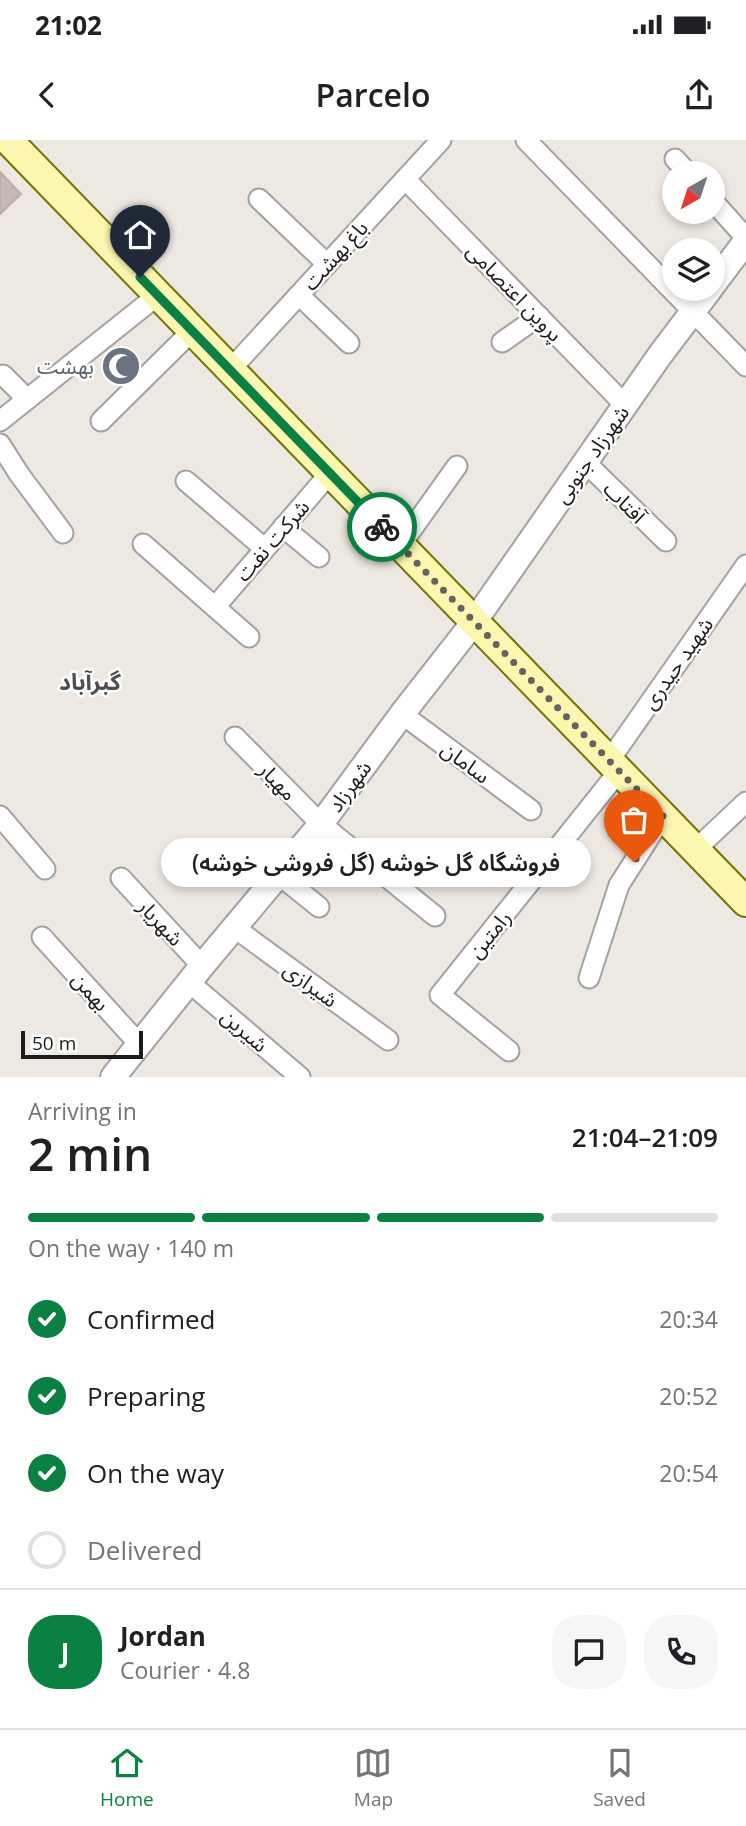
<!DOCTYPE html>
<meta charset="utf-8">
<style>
:root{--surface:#fff;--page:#f6f6f6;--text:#202124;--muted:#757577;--line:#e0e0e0;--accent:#0b8043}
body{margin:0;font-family:"Open Sans","Noto Sans Arabic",sans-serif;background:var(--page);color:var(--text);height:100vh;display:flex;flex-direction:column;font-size:26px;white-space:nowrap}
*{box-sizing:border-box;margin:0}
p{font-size:23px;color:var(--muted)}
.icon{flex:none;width:38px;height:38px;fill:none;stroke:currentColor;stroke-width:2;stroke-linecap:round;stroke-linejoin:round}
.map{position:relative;height:937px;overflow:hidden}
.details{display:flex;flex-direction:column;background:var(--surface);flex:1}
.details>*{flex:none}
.needle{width:46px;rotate:219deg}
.fabs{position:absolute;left:662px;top:21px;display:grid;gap:14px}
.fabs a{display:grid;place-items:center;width:63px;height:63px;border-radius:50%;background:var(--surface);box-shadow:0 4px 10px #0003;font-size:35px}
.scale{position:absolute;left:21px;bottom:18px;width:122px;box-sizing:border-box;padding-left:7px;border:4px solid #1b1b1b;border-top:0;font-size:19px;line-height:24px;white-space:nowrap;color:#1b1b1b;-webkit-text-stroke:5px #fff;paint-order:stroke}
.pin{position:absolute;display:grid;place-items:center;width:60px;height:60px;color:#fff;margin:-72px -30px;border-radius:50% 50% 50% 0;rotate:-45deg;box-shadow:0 0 7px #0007}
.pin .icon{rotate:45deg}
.courier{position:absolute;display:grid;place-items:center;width:70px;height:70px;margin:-35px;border:5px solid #0b8043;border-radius:50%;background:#fff;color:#222;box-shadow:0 2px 9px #0007}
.bubble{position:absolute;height:49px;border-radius:24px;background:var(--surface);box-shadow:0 4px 10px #0003;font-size:23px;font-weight:600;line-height:49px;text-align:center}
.headline em{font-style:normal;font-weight:600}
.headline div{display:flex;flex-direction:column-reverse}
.headline{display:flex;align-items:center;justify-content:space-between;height:119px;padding:0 28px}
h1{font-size:46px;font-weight:600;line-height:52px}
.bar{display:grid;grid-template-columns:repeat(4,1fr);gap:10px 7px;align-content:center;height:84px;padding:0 28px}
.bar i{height:9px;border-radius:5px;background:var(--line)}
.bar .on{background:var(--accent)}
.bar p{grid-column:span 4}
.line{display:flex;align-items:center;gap:18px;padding:0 28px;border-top:2px solid var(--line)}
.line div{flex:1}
.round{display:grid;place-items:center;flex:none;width:74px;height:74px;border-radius:28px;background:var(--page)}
ol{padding:0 28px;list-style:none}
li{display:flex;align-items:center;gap:21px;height:77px}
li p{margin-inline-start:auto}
li .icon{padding:7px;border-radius:50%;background:var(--accent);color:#fff;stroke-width:4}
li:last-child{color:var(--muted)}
li i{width:38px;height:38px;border:4px solid var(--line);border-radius:50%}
.status{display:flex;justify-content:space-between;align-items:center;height:49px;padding:0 35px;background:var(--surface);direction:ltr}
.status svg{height:19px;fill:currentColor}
header{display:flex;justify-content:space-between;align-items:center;height:91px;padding:0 28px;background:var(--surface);font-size:32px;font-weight:600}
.tabs{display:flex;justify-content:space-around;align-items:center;height:98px;border-top:2px solid var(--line);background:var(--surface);font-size:19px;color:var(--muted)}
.tabs a{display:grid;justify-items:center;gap:4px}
.tabs .on{color:var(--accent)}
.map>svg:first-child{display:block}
</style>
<div class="status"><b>21:02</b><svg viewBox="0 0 49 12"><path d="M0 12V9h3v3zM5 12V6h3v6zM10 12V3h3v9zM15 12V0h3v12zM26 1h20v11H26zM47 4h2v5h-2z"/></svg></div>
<header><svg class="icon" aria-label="back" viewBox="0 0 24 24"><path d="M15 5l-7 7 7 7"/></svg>Parcelo<svg class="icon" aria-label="share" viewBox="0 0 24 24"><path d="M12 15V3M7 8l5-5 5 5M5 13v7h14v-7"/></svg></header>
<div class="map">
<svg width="746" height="937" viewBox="0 0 746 937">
<rect width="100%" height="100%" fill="#ede8e1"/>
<path fill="#c5b9b4" stroke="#bfaca3" stroke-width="2" d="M0 32 21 54 0 74Z"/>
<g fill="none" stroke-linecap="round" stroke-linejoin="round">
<g stroke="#a2a2a2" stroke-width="23">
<g id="minor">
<path d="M526 0 746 226"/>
<path d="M675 19 688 33"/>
<path d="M405 39 625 265"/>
<path d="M259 59 327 124"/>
<path d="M712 60 746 98"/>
<path d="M299 155 349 203"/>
<path d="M502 202 539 176"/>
<path d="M230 230 441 0"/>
<path d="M3 235 27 259"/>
<path d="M0 281 158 155"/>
<path d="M101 281 192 191"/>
<path d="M0 304 19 334 63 393"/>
<path d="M585 322 666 401"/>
<path d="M186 341 264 408"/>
<path d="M283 387 319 417"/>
<path d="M143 404 249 497"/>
<path d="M400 406 457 326"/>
<path d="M215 467 330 333"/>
<path d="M402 574 531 670"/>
<path d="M235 597 321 684 435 776"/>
<path d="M609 621 746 425"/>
<path d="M0 676 45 729"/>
<path d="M695 710 746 662"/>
<path d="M278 734 319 767"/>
<path d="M121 738 202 826"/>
<path d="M235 788 388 900"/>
<path d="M42 797 140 905"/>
<path d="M589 838 619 745 663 676"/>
<path d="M190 843 300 937"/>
<path d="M509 911 440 855 619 631"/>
</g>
</g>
<g stroke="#a2a2a2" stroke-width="28">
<g id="tertiary">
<path d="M712 146 746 101"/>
<path d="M113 937 202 826 321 684 402 574 474 482 660 215 710 149"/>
</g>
</g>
<g stroke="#727302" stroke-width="32">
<path id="secondary" d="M8 0 746 762"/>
</g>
<use href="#minor" stroke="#fff" stroke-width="19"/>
<use href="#tertiary" stroke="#fff" stroke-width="24"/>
<use href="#secondary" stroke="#fbf7b1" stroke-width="28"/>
</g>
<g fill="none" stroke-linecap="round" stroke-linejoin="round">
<path stroke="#646360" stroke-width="7" stroke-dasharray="0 12.6" d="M382 387 663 676 634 722"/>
<path stroke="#0b8043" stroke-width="9" d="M140 137 382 387"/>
</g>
<defs>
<g id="mosque-disc" transform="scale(2.0125)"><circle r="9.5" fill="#6b7280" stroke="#fff"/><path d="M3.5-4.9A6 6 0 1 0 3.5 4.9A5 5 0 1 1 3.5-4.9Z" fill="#fff"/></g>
</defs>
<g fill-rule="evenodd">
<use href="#mosque-disc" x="121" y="226"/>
</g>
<g text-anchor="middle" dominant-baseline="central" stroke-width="5" stroke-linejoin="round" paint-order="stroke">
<g font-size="21" fill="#1b1b1b" stroke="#fff">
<text transform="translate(335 115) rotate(-48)">باغ بهشت</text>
<text transform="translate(515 152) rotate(46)">پروین اعتصامی</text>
<text transform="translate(591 314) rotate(-55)">شهرزاد جنوبی</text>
<text transform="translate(625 362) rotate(45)">آفتاب</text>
<text transform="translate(272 400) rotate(-49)">شرکت نفت</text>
<text transform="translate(677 523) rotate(-55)">شهید حیدری</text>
<text transform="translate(466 622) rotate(37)">سامان</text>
<text transform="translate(278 641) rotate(46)">مهیار</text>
<text transform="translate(349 646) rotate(-54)">شهرزاد</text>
<text transform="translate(161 782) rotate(47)">شهریار</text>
<text transform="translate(489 794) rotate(-51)">رامتین</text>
<text transform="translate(311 844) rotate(36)">شیرازی</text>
<text transform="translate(91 851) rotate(48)">بهمن</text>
<text transform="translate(245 890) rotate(41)">شیرین</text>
</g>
<g font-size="21" fill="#5b616d" stroke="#fff" text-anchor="end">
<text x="94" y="226">بهشت</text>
</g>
<g font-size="23" font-weight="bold" fill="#4e4e4e" stroke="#fff">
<text x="90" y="541">گبرآباد</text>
</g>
</g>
</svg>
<div class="fabs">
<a><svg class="needle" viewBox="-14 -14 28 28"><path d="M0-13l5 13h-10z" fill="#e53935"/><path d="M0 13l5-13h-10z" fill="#757577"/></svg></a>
<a><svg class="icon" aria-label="layers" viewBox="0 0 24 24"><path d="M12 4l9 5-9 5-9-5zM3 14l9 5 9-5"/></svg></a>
</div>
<div class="scale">50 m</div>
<div class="pin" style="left:634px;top:722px;background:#ea580c"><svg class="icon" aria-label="bag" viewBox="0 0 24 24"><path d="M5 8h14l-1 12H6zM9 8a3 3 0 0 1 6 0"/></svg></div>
<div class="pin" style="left:140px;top:137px;background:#1f2937"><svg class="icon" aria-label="home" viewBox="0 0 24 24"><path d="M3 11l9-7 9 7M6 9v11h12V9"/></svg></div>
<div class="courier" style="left:382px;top:387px"><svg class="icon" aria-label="bike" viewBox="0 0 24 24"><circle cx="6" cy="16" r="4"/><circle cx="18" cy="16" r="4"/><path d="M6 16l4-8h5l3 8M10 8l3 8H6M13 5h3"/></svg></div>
<div class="bubble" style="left:161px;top:698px;width:430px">فروشگاه گل خوشه (گل فروشی خوشه)</div>
</div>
<section class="details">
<div class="headline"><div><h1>2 min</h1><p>Arriving in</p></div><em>21:04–21:09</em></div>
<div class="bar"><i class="on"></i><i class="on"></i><i class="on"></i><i></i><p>On the way · 140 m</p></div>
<ol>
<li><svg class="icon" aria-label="check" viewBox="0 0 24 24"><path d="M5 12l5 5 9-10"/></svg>Confirmed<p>20:34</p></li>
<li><svg class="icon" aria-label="check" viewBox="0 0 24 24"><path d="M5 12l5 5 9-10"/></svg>Preparing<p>20:52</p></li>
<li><svg class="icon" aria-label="check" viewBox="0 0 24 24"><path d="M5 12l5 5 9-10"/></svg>On the way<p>20:54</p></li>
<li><i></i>Delivered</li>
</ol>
<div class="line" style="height:126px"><b class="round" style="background:var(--accent);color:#fff">J</b><div><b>Jordan</b><p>Courier · 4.8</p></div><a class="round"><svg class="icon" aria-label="chat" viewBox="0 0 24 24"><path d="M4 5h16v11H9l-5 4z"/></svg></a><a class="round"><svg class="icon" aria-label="phone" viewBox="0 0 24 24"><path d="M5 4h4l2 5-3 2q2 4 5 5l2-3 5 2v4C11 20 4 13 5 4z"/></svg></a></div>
</section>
<nav class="tabs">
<a class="on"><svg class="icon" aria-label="home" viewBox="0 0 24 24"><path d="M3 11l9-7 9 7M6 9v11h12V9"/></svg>Home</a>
<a><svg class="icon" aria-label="map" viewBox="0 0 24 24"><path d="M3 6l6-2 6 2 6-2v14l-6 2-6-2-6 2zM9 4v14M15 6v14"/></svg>Map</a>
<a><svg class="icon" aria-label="saved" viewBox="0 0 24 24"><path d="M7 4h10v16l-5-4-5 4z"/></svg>Saved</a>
</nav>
